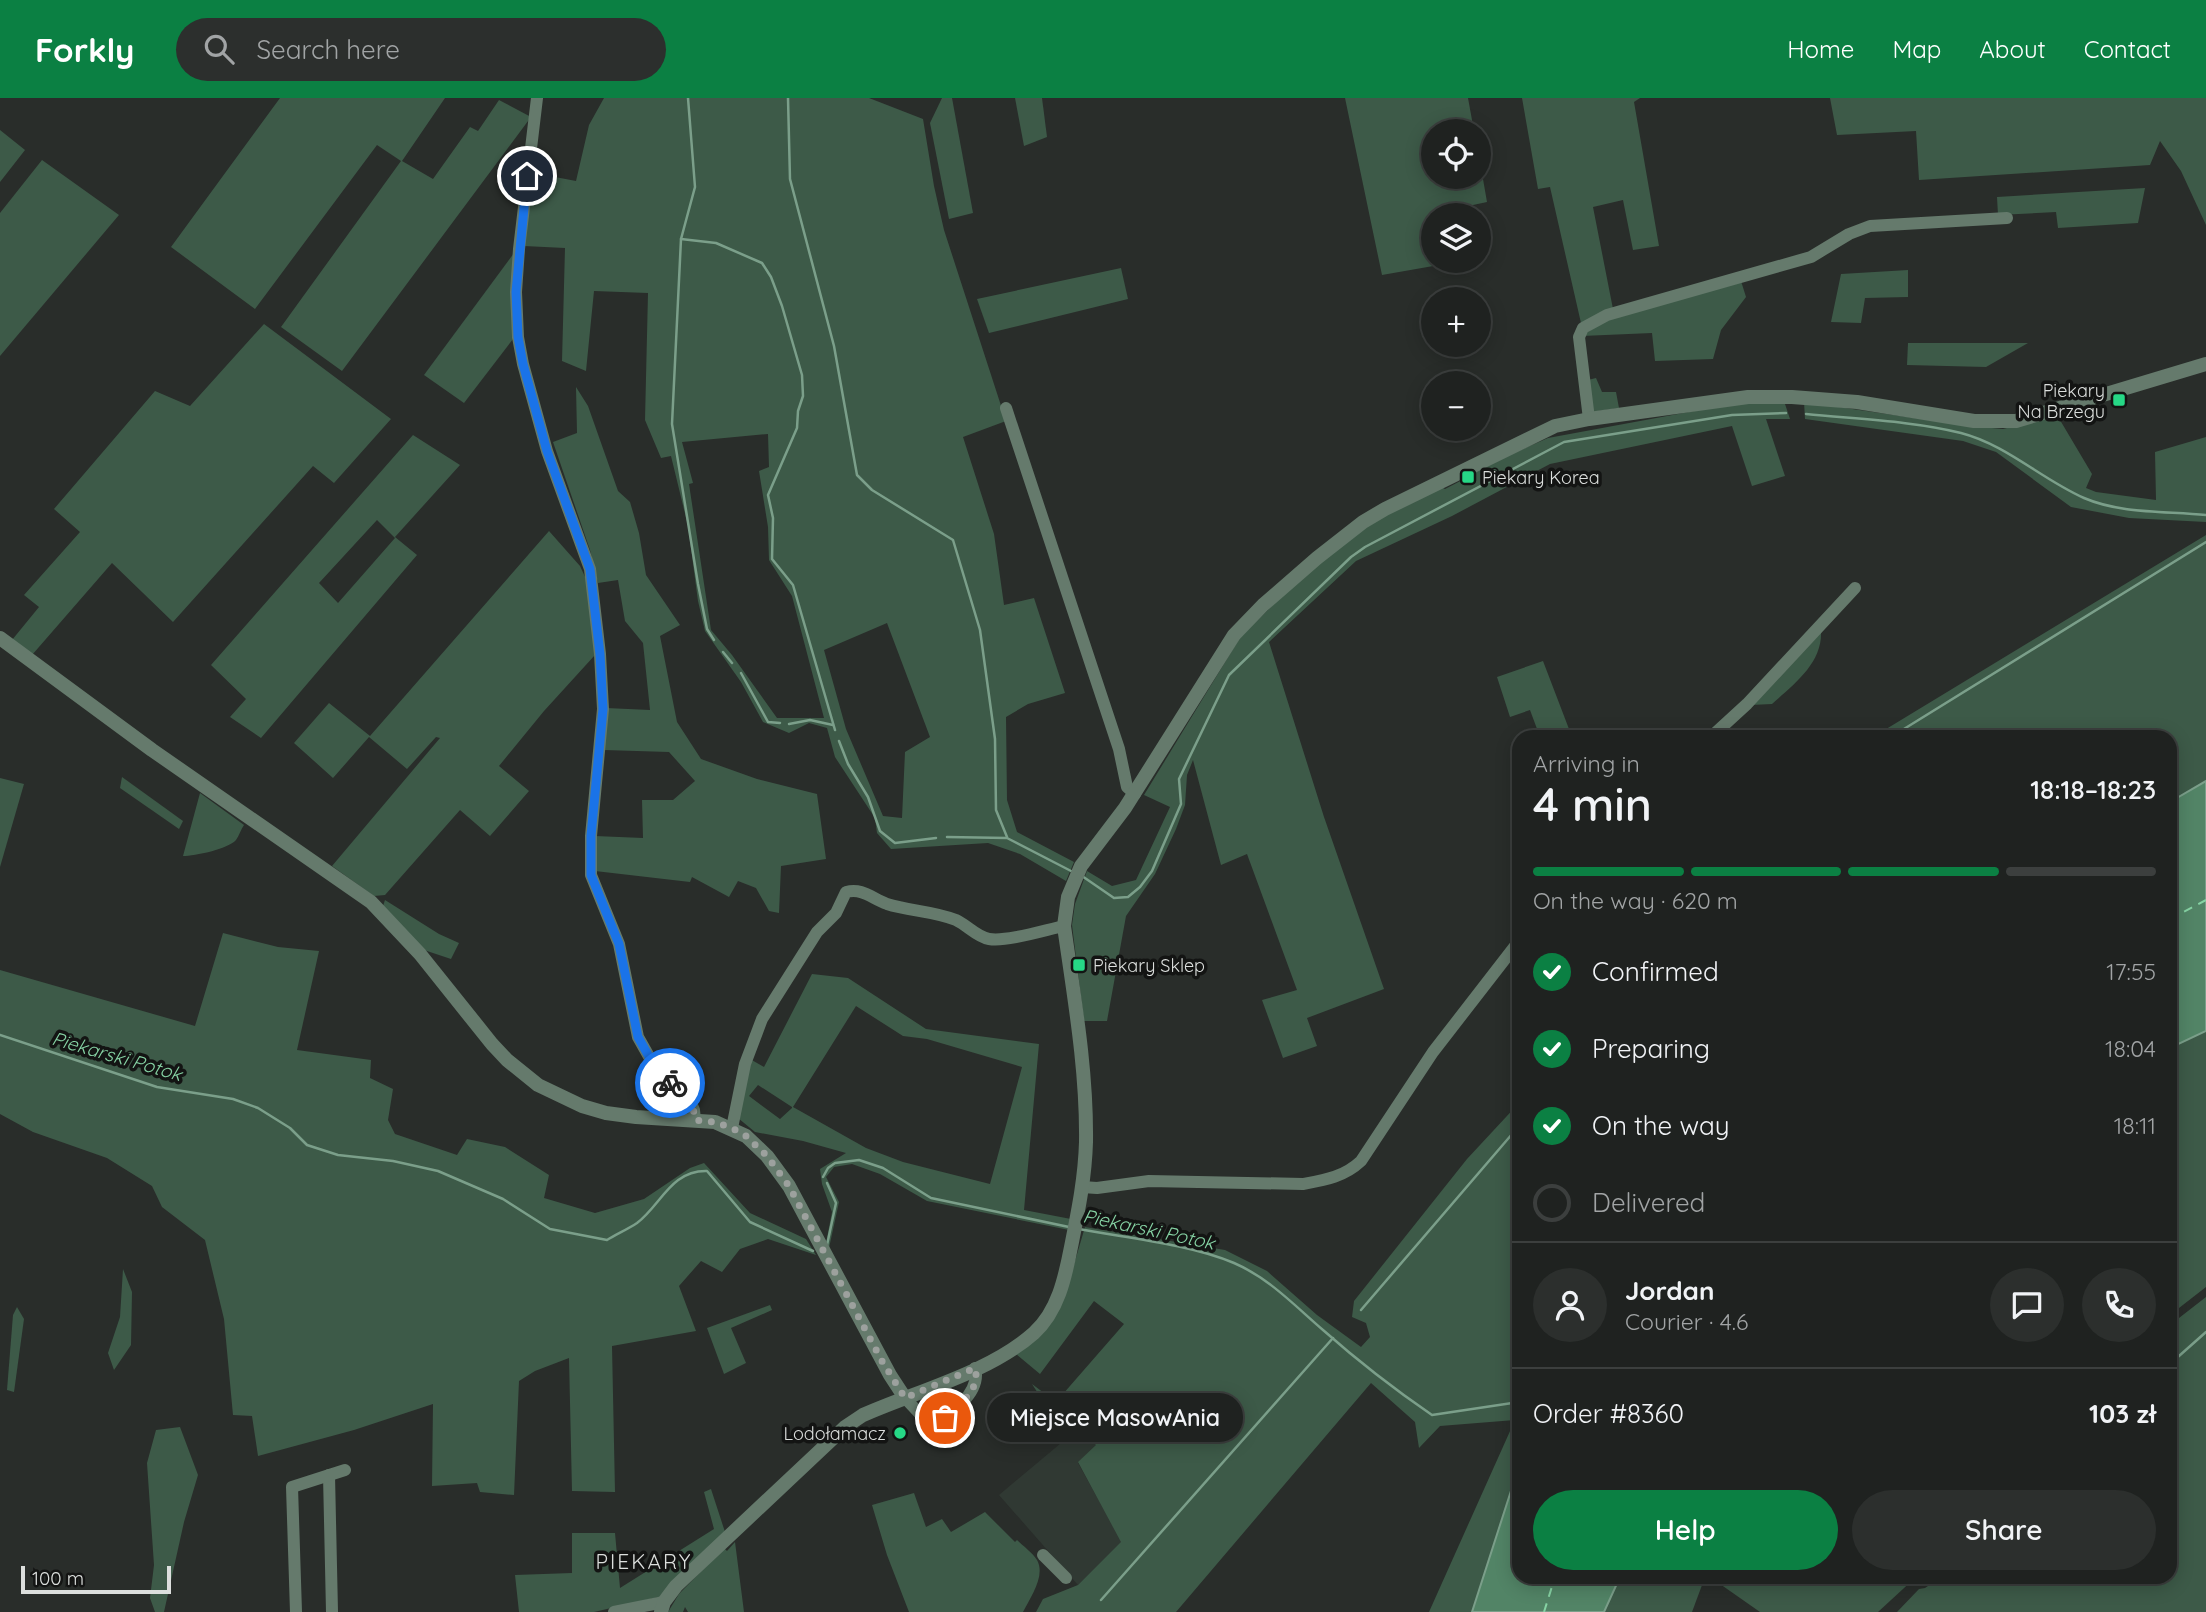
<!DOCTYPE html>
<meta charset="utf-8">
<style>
:root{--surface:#1f2220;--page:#2c2f2d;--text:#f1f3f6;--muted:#a1a4a5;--line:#3c3f3e;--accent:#0b8043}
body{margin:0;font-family:Quicksand,sans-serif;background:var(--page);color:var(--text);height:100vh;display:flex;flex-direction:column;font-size:26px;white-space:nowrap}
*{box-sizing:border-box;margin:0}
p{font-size:23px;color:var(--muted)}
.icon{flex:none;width:38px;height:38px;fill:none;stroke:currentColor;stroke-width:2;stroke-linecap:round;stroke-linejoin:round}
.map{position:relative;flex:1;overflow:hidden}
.side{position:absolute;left:1512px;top:632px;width:665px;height:854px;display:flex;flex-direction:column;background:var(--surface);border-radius:21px;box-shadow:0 4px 18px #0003,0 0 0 2px var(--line)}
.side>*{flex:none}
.fabs{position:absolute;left:1421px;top:21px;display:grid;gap:14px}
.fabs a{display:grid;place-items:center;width:70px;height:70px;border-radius:50%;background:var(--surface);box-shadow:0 4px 18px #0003,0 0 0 2px var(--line);font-size:35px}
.scale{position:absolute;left:21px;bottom:18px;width:150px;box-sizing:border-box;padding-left:7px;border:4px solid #dcdfdd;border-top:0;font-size:19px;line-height:24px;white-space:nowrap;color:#dcdfdd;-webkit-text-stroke:5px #131413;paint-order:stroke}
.pin{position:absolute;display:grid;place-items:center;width:60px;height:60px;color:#fff;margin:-30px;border:4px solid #fff;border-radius:50%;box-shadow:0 2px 7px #0007}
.courier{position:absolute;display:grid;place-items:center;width:70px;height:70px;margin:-35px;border:5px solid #1a73e8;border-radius:50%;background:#fff;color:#222;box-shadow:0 2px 9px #0007}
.bubble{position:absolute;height:49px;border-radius:24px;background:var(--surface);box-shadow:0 4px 18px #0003,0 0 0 2px var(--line);font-size:23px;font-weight:600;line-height:49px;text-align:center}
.summary em{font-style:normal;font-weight:600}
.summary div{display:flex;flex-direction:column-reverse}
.summary{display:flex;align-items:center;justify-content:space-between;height:119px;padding:0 21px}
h1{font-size:46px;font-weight:600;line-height:52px}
.bar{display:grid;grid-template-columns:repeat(4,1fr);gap:10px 7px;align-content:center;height:84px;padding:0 21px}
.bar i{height:9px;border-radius:5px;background:var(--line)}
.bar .current{background:var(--accent)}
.bar p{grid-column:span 4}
.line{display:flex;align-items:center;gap:18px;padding:0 21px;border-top:2px solid var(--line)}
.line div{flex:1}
.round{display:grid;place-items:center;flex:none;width:74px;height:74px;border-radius:37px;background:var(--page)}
ol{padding:0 21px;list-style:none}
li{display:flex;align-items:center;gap:21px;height:77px}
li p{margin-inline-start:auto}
li .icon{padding:7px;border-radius:50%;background:var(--accent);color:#fff;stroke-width:4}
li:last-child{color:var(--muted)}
li i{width:38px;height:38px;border:4px solid var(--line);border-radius:50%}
.button{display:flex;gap:14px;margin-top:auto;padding:14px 21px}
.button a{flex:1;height:80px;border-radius:42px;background:var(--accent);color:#fff;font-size:28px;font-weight:600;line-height:80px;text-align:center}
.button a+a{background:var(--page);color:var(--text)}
header{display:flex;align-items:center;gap:42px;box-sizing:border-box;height:98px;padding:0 35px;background:var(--accent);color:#fff}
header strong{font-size:33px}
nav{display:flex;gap:38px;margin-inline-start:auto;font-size:24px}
.search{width:490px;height:63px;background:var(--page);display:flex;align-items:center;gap:18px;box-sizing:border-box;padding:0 24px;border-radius:38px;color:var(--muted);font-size:26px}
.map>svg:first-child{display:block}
</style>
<header>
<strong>Forkly</strong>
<div class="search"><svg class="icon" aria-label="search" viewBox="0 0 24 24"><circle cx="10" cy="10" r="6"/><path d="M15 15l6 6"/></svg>Search here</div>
<nav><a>Home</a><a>Map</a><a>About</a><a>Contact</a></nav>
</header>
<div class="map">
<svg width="2206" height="1514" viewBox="0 0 2206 1514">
<rect width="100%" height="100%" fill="#292d2a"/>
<path fill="#303933" d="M1079 1330 1097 1347 1078 1365 1122 1444 1078 1487 999 1397Z"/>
<g fill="#3d5a48" fill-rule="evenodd">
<path d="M280 0H445L402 63 433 81 470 29 478 33 499 2 531 19 342 273 281 229 401 63 377 47 255 211 171 149Z"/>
<path d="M604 0H869L923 21 934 88 944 132 1006 323 963 339 994 436 1004 507 1034 500 1065 595 1028 606 1006 619 1007 702 1017 734 1074 764 1066 783 1020 756 988 745 891 751 877 735 875 720 835 659 827 630 809 625 789 635 763 624 741 584 705 533 698 503 688 428 671 358 661 360 645 322 648 195 594 193 586 273 562 263 565 150 524 148 534 75 576 83 589 27ZM768 336 769 369 759 373 768 429 769 462 792 498 824 620H777L732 557 711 532 689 386 693 385 682 344ZM887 525 930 639 905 654 902 720 883 718 846 631 824 552Z"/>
<path d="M942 0H952L973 115 949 121 930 25Z"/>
<path d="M1015 0H1042L1047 39 1024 48Z"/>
<path d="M1345 0H1468L1474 33H1433V79H1479V58L1487 104 1450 112V117H1433V163L1456 164 1382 177Z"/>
<path d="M1522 0H1640L1634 4 1659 148 1633 152 1623 102 1593 109 1613 211 1581 225 1550 89 1538 91Z"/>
<path d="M1830 0H2206V127L2181 73 2160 43 2150 67 1919 82 1916 33 1837 37Z"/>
<path d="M0 32 25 52 0 84Z"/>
<path d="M42 62 119 117 0 258V115Z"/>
<path d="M2145 90 2138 125 2058 130 2056 114 1998 117 1997 99Z"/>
<path d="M514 155 513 241 464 305 424 277Z"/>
<path d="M1121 170 1128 201 989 235 977 201Z"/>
<path d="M1908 172V199L1865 200 1861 225 1831 224 1841 176Z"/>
<path d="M1741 183 1746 199 1721 232 1713 261 1655 263 1652 235 1582 238 1607 221Z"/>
<path d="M264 226 391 321 334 385 313 368 173 524 112 465 32 557 12 542 39 509 24 497 80 434 54 411 155 293 190 308Z"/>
<path d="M1908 245H2028L1986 269 1907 267Z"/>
<path d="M1596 280 1602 294H1616L1619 310 1592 314 1588 282Z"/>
<path d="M576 289 588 308 618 393 630 404 639 435 646 477 680 527 660 538 677 624 701 661 757 681 817 696 826 761 781 768 779 815 769 813 756 790 738 783 729 799 692 779 690 784 595 773V738L643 740 642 702H673L695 683 669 654 604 652 606 610 650 612 643 545 625 523 618 482 598 485 590 452 553 344 577 335Z"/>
<path d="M1784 303 1790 321H1766L1785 378 1752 388 1732 328 1550 366 1452 418 1356 463 1269 544 1324 719 1384 891 1307 920 1317 948 1283 960 1262 902 1297 892 1247 756 1221 767 1193 662 1187 677 1185 707 1176 731 1155 776 1126 818 1107 923H1084L1072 827 1075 806 1087 773 1112 788 1136 782 1170 709 1144 697 1241 538 1305 476 1370 425 1441 389 1445 391 1474 376 1473 373 1548 340 1732 306Z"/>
<path d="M1804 304 1970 328 2003 331 2057 317 2092 376 2086 390 2096 394 2156 402 2155 354 2206 339V424L2129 420 2071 409 1996 354 1963 343 1805 321Z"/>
<path d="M413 337 460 367 395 439 417 457 261 640 230 619 246 601 211 567ZM377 422 395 440 338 505 319 485Z"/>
<path d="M549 433 580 468 586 481 595 557 544 613 499 668 529 693 490 738 460 712 385 797 374 798 332 768 440 640 436 639 407 671 369 639 333 680 294 645 329 605 370 638Z"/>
<path d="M2206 437V683L2170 704V639H1873Z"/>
<path d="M1821 532C1823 565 1794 586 1772 606L1751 607Z"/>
<path d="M1543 563 1569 631 1550 639H1540L1530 612 1510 619 1497 579Z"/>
<path d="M122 679 183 723 179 731 120 690Z"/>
<path d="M0 680 24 686 0 769Z"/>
<path d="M200 695 244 727C241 731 239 738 236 742 228 751 195 758 183 758Z"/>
<path d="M385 802 439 836 459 845 451 861 424 852 383 808Z"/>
<path d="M223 835 278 849 319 853 297 952 371 962 370 980 393 991 388 1022 395 1036 457 1057 467 1041 505 1049 549 1077 544 1100 595 1115 644 1101 690 1070 704 1065 750 1115 806 1141 816 1157 768 1141 740 1151 722 1174 701 1163 679 1188 696 1233 612 1248 615 1394 572 1393 569 1260 535 1273 519 1283 514 1397 480 1394 477 1385 432 1388 433 1306 354 1332 258 1358 252 1318 233 1317 224 1221 205 1142 162 1109 152 1088 107 1060 33 1034 0 1016V872L195 928Z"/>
<path d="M812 876 848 880 926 931 1039 946 1024 1112 1071 1121 1069 1132 927 1103 880 1076 852 1066 834 1069 826 1079 839 1104 829 1150 826 1145 832 1114 822 1086 820 1071 846 1055 803 1043 755 1034 738 1020 750 961 764 969ZM856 908 903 938 927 941 1022 969 990 1086 903 1064 866 1050 793 1009ZM758 987 792 1009V1010L780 1021 749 998Z"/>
<path d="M2206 933V1189L2170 1217V950Z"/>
<path d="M1519 1005V1368L1472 1514H1429L1515 1322 1440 1328 1419 1350 1415 1324 1371 1285 1176 1514H1036L1043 1501 1078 1487 1121 1444 1078 1364 1096 1347 1079 1330 1067 1340 1032 1286 1056 1304 1124 1226 1094 1203 1040 1276 1016 1256 1065 1197 1085 1129 1225 1152 1267 1173 1317 1217 1361 1249 1370 1239 1366 1225 1352 1219 1354 1203 1467 1061Z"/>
<path d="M123 1171 132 1194 131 1247 114 1272 108 1255 120 1219Z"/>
<path d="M2206 1199V1514H1897L1919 1491 1925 1490 1941 1479H2170V1227Z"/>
<path d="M770 1207 772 1212 731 1230 746 1265 724 1276 707 1230Z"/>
<path d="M17 1209 24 1221 14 1294 7 1292 13 1217Z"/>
<path d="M180 1329 198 1377 184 1424 164 1514H155L150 1500 154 1467 147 1365 156 1332Z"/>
<path d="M711 1391 725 1434 659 1499 594 1514H519L515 1477 572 1475V1435H615L620 1490 714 1431 704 1394Z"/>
<path d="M914 1395 926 1429 942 1421 951 1434 985 1414 1015 1444 1017 1442C1023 1448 1033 1455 1037 1462 1046 1478 1030 1500 1023 1514H909L887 1457 872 1407Z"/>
<path d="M735 1444 744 1514H688L685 1509 683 1514H668L679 1496 724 1450 727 1453Z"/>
<path d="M1620 1479H1705L1692 1514H1604Z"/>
<path d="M1710 1479H1916L1878 1514H1760Z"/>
</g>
<g fill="#528466" stroke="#7b9f8a" stroke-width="2">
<path d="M2206 683V933L2170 950V704Z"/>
<path d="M1519 1368V1479H1620L1604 1514H1472Z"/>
</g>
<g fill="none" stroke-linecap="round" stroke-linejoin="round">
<g stroke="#7b9f8a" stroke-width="2.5">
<path d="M688 0 695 89 681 141 672 326 698 486 707 531 714 542"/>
<path d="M788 0 790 81 834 248 857 377 872 392 953 442 980 532 995 641 996 712 1007 739"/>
<path d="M681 141 716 145 762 165 771 179 782 208 802 277 803 298 798 313 797 330 768 397 773 420 772 461 793 487 835 632"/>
<path d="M1806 316C1854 321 1914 323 1961 335 2007 347 2041 381 2084 400 2121 416 2167 413 2206 417"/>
<path d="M723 554 732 565"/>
<path d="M741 575 768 624 780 625"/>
<path d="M789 626 810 622 833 627"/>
<path d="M1891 639 2206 444"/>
<path d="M839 643 848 666 868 699 880 733 895 745 936 740"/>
<path d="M947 739 1007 740 1073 774"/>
<path d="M1082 778 1114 800 1128 799 1140 789 1152 773 1181 706 1179 681 1229 577 1351 459 1365 449 1564 344 1732 317 1786 315"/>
<path d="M0 937 157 989 233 1001 258 1010 290 1030 307 1047 338 1057 393 1063 438 1073 503 1101 550 1131 607 1142C617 1136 628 1131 637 1125 661 1107 671 1072 707 1073L750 1124 813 1153"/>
<path d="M823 1079 828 1070 835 1065 859 1062 883 1070 931 1100 1069 1129"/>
<path d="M827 1085 836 1105 827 1147"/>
<path d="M1079 1131C1127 1140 1189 1146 1234 1165 1269 1180 1295 1208 1323 1232 1358 1263 1394 1291 1432 1317L1519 1304"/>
<path d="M1361 1212 1519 1028"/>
<path d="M2170 1266 2206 1234"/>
<path d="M931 1298 945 1292"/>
<path d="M927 1313 923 1306 927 1300"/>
<path d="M1101 1502 1333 1240"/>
</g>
<g stroke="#86d3a4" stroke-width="2" stroke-dasharray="9 7" stroke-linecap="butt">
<path d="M2170 821 2206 802"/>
<path d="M1544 1514 1555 1479"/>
</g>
<g stroke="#657a6c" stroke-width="12">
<path d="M537 0 519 151 516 194 518 239 523 266 547 353 590 471 600 556 603 611 591 738V777L619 846 638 939 656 971 688 998 694 1012 695 1022"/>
<path d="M1006 310 1119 651 1127 689 1135 696"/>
<path d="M1589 321 1579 239 1583 230 1607 217 1811 159 1849 136 1870 128 2007 120"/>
<path d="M1711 639 1747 606 1855 490"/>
<path d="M732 1030 745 966 762 921 817 834 836 815 846 794C863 790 871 800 887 806 909 813 934 813 956 822 967 827 977 839 989 841 1007 844 1045 832 1064 828"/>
<path d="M1082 1089 1097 1090 1149 1083 1303 1086C1325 1082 1344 1079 1361 1063L1433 954 1519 843"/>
<path d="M905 1300 934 1331C950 1315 982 1295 975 1270"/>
<path d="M329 1377 332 1514"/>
<path d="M1043 1457 1066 1480"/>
<path d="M296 1514 292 1389 345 1372"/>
<path d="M614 1514 664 1504"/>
</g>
<g stroke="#657a6c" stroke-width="14">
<path d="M0 540 152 652 371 804 420 856 492 946 507 962 538 987 582 1008 606 1015 636 1019 715 1024 746 1038 767 1058 789 1088 890 1277 905 1300"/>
<path d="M661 1514 664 1504 676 1488 845 1329 863 1317C917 1293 989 1275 1034 1235 1058 1213 1065 1180 1071 1149 1078 1114 1085 1080 1086 1044 1087 972 1074 899 1064 828L1068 799 1081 768 1125 710 1234 537 1263 507 1317 460 1363 424 1385 411 1555 328 1589 321 1748 299H1792L1857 304 1974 323H2016L2206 266"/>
</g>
</g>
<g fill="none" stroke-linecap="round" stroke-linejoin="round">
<path stroke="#9da19e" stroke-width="7" stroke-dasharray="0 12.6" d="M670 985C685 998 693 1000 695 1022L715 1024 732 1030 746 1038 767 1058 789 1088 882 1263 905 1300 975 1270C981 1292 959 1306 945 1320"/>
<path stroke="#1a73e8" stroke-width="9" d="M527 78 516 194 518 239 523 266 547 353 590 471 600 556 603 611 591 738V777L619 846 638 939 656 971 670 985"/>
</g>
<g fill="#26d886" stroke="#131413" stroke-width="2.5">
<rect x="2112" y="295" width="14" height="14" rx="3.5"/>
<rect x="1461" y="372" width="14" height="14" rx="3.5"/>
<rect x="1072" y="860" width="14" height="14" rx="3.5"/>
<circle cx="900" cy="1335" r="7"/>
</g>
<g text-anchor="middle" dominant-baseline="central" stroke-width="7" stroke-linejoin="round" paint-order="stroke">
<g font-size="18" fill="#dcdfdd" stroke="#131413" text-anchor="end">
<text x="2105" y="292">Piekary<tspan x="2105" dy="21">Na Brzegu</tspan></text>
<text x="1482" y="379" text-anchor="start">Piekary Korea</text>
<text x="1093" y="867" text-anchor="start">Piekary Sklep</text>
<text x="886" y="1335">Lodołamacz</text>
</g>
<g font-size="19" font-style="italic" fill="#86d3a4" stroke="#131413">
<text transform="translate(117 958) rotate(16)">Piekarski Potok</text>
<text transform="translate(1149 1131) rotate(12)">Piekarski Potok</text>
</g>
<g font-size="21" letter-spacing="2" fill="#dcdfdd" stroke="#131413">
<text x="644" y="1463">PIEKARY</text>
</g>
</g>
</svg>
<div class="fabs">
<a><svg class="icon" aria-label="locate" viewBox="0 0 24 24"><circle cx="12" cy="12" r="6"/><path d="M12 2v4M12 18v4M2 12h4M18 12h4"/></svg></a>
<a><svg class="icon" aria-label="layers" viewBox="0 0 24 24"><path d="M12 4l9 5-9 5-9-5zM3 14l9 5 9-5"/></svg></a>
<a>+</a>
<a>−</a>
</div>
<div class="scale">100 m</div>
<div class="pin" style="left:945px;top:1320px;background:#ea580c"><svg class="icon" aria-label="bag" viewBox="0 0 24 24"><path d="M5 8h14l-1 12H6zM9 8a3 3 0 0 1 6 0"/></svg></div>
<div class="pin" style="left:527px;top:78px;background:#1f2937"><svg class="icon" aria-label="home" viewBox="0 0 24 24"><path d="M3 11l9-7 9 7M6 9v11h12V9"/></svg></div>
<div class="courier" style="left:670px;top:985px"><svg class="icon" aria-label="bike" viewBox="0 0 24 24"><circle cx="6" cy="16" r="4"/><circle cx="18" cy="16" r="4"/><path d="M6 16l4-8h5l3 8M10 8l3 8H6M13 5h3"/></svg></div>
<div class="bubble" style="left:987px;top:1295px;width:256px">Miejsce MasowAnia</div>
<section class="side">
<div class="summary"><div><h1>4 min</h1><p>Arriving in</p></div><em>18:18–18:23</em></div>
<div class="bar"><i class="current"></i><i class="current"></i><i class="current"></i><i></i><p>On the way · 620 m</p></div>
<ol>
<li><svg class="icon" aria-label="check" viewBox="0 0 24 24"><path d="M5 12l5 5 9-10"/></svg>Confirmed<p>17:55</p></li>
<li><svg class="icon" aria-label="check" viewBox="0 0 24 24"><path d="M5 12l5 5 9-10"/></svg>Preparing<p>18:04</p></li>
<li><svg class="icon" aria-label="check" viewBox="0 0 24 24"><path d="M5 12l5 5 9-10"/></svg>On the way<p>18:11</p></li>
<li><i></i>Delivered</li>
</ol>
<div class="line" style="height:126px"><a class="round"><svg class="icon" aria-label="person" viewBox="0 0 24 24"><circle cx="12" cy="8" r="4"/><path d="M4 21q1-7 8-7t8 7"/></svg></a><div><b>Jordan</b><p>Courier · 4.6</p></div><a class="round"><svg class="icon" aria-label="chat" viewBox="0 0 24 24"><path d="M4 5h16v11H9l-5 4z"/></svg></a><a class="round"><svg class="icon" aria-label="phone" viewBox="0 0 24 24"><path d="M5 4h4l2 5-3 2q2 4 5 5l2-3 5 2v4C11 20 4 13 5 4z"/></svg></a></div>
<div class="line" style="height:91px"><div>Order #8360</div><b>103 zł</b></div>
<div class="button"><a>Help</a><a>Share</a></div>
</section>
</div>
